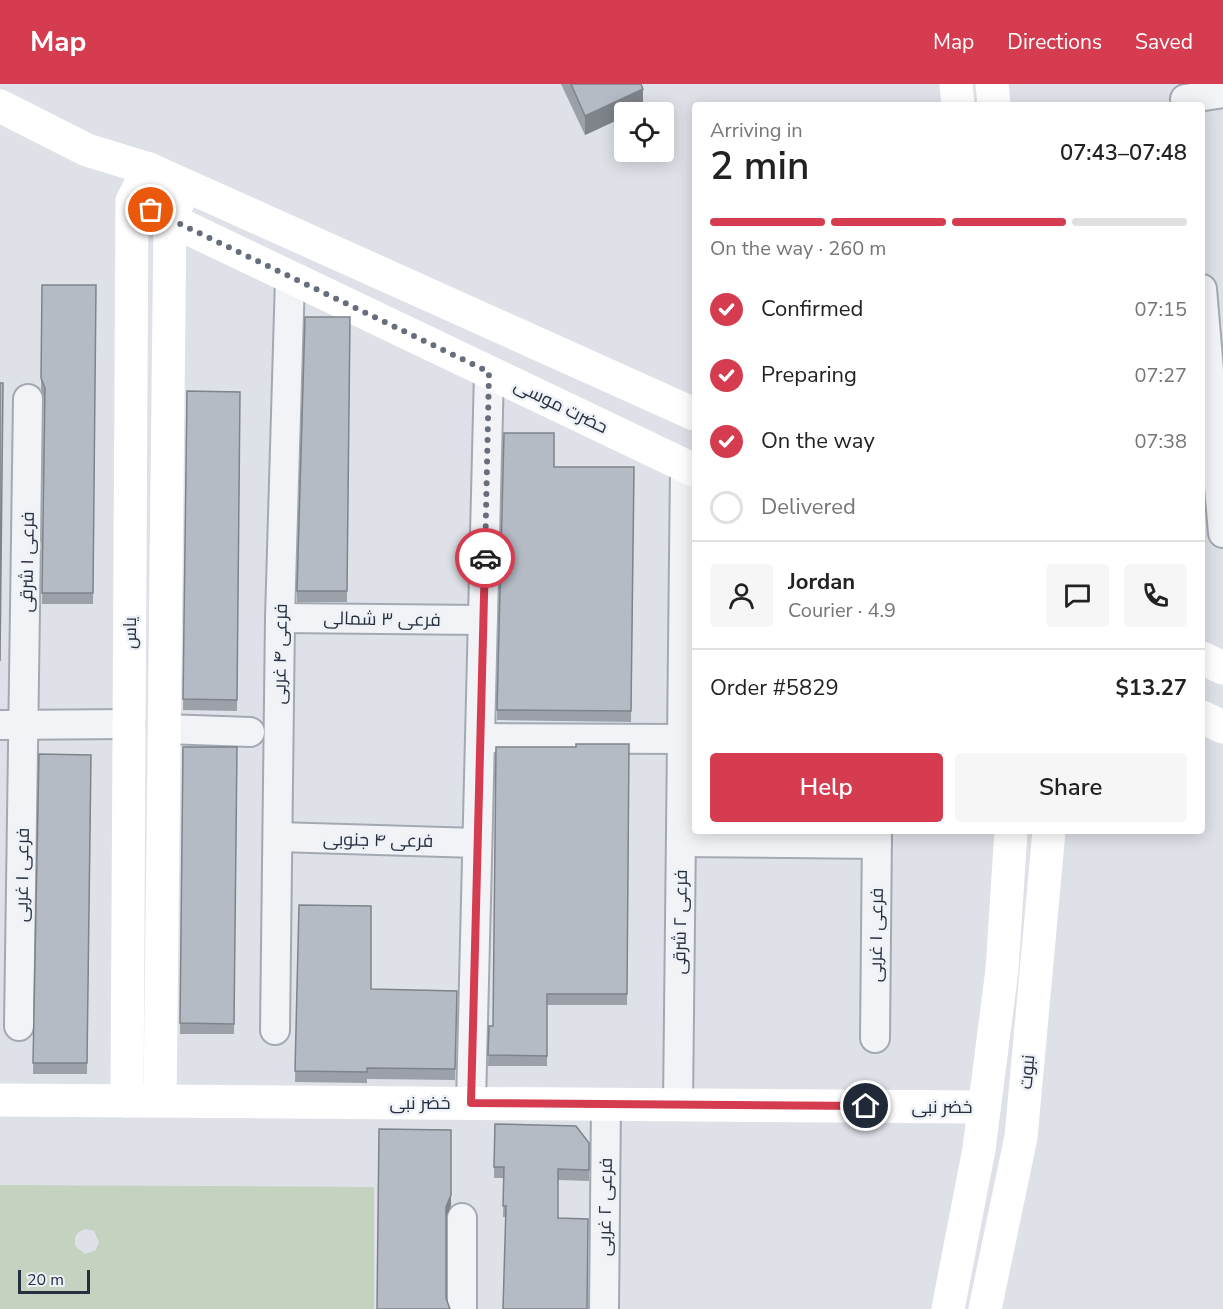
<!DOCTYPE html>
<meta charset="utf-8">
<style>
:root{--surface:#fff;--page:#f6f6f6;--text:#222;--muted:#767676;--line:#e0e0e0;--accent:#d53c4f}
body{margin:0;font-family:"Nunito Sans",Cairo,sans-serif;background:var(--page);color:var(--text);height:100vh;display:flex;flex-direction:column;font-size:22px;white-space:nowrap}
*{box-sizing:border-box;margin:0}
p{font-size:20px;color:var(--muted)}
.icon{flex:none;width:33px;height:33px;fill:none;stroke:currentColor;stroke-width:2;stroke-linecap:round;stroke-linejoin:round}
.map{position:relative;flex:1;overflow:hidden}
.details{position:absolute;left:692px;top:18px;width:513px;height:732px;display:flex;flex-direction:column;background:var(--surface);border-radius:6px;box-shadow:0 3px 15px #0003}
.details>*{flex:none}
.tools{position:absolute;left:614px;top:18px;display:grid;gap:12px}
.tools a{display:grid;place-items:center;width:60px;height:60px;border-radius:6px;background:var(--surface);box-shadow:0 3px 15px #0003;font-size:30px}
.scale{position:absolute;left:18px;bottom:15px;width:72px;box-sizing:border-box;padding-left:6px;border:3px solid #262f40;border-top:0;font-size:16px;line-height:21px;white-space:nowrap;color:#262f40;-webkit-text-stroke:4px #eef1f6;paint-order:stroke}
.pin{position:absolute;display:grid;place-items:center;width:51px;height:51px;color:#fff;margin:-26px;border:3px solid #fff;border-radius:50%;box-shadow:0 2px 6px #0007}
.courier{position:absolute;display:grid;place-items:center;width:60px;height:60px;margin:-30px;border:4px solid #d53c4f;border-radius:50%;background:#fff;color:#222;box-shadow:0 2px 8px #0007}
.head em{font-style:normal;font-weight:600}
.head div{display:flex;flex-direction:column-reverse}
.head{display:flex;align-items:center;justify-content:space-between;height:102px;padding:0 18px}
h1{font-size:39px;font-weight:600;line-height:45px}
.bar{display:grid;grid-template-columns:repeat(4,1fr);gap:9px 6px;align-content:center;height:72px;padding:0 18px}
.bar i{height:8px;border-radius:4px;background:var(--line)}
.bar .selected{background:var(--accent)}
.bar p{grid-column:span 4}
.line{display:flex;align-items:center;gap:15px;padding:0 18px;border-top:2px solid var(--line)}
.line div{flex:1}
.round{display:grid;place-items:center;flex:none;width:63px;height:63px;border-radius:6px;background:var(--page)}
ol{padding:0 18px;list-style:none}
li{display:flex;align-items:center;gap:18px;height:66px}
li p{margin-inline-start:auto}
li .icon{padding:6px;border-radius:50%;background:var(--accent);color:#fff;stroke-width:4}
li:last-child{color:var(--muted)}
li i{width:33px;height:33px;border:3px solid var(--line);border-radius:50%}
.action{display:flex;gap:12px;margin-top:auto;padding:12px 18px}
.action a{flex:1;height:69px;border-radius:6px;background:var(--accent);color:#fff;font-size:24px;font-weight:600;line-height:69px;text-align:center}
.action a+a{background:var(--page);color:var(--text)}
header{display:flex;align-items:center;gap:36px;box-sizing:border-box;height:84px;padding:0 30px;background:var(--accent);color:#fff}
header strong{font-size:28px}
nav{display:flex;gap:33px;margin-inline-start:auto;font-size:21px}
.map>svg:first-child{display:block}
</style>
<header>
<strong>Map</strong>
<nav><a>Map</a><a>Directions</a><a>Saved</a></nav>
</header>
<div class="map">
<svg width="1223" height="1225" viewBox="0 0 1223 1225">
<rect width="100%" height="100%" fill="#dee2e8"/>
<path fill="#c3d3bf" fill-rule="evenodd" d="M0 1101 374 1103V1225H0ZM86 1145 94 1147 99 1158 96 1166 85 1170 76 1163C73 1154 76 1147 86 1145Z"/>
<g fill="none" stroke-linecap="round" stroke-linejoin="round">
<g stroke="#a3a9b2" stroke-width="32">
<g id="street">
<path d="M1185 15 1223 9"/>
<path d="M1202 205 1223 449"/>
<path d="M280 534 483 536"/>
<path d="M0 641 130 640"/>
<path d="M165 645 250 648"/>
<path d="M480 654 682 655"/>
<path d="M278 753 477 759"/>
<path d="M681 758 877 760"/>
<path d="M19 942 28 315"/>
<path d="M275 946 280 534 290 194"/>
<path d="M875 954 877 747"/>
<path d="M471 1019 489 288"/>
<path d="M678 1021 685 382"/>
<path d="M462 1225V1134"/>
<path d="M604 1225 606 1020"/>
</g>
</g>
<use href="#street" stroke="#f1f3f7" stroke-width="28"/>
<g stroke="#fff" stroke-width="33">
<path d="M956 0 958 21"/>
<path d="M992 0 994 21"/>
<path d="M0 22 87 66 149 85 694 330"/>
<path d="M154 128 694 386"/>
<path d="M1202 574 1223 584"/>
<path d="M1202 633 1223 643"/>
<path d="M0 1016 984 1023"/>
<path d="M127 1017 132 117 149 85"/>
<path d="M160 1017 170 136 185 102"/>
<path d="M948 1225 979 1065 1002 886 1011 747"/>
<path d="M985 1225 1021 1053 1049 747"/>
</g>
</g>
<g fill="#9ca1a9">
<path d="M561 0H641L643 24 624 28V33L585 51Z"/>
<path d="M42 201H96L93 520H42L44 315 41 305Z"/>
<path d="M350 233 347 518H297V507Z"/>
<path d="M187 307 240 308 237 627 183 626Z"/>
<path d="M504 349 554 383H634L631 638 497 636Z"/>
<path d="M629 660 627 921H547V982H488L489 942H493L576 663Z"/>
<path d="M183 663H237L234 950H180Z"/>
<path d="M39 670 91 671 87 990H33Z"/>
<path d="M299 821 371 905 457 907 455 996 367 995V999L295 998Z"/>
<path d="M495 1040 589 1059V1097L558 1096 506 1133H503L504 1094H494Z"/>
</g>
<g fill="#7f838a">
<path d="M643 5V24L634 28H624V33L585 51V32Z"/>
<path d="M451 1111V1122L446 1134V1123Z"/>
</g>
<g fill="#b5bbc5" stroke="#7f838a" stroke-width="1.5">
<path d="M571 0H641L643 5 585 32Z"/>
<path d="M42 201H96L93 509H42L45 304 41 294Z"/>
<path d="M305 233H350L347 507H297Z"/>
<path d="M0 299H3L0 577Z"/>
<path d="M187 307 240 308 237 616 183 615Z"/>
<path d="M504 349H554V383H634L631 627 497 626Z"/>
<path d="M576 660H629L627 910H547V972L488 971 489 942H493L496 663H576Z"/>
<path d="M183 663H237L234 940 180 939Z"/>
<path d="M39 670 91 671 87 979H33Z"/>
<path d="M299 821 371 822V905L457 907 455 985 367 984V988L295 987Z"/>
<path d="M495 1040 576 1042 589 1059V1086L558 1085V1134L588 1135 587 1225H503L506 1122H503L504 1083H494Z"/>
<path d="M379 1045 451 1046V1111L446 1123V1214L450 1225H377Z"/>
</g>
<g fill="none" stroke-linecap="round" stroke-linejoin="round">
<path stroke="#666e7b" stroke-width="6" stroke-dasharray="0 10.8" d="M151 126 489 288 485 474"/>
<path stroke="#d53c4f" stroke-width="8" d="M485 474 471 1019 866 1022"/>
</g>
<g text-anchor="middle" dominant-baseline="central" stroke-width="5" stroke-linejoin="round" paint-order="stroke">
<g font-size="18" fill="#262f40" stroke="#eef1f6">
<text transform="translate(561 322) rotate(26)">حضرت موسی</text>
<text transform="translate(27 478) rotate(-89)">فرعی ۱ شرقی</text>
<text transform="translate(382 535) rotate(1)">فرعی ۳ شمالی</text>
<text transform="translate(130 549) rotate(-90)">یاس</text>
<text transform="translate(280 570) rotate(-89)">فرعی ۴ غربی</text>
<text transform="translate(378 756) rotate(1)">فرعی ۴ جنوبی</text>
<text transform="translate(22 791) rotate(-89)">فرعی ۱ غربی</text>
<text transform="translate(680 838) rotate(-89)">فرعی ۲ شرقی</text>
<text transform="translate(876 851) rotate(-89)">فرعی ۱ غربی</text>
<text transform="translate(1027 988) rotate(-85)">نبوت</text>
<text x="420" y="1019">خضر نبی</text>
<text x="942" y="1023">خضر نبی</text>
<text transform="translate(605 1123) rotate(-89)">فرعی ۲ غربی</text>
</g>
</g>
</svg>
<div class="tools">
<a><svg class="icon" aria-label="locate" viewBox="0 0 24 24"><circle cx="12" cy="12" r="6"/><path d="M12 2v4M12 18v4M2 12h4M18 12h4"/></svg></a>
</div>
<div class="scale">20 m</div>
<div class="pin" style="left:151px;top:126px;background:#ea580c"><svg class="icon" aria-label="bag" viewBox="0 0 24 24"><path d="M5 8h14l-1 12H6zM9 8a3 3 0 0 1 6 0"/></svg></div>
<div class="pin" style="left:866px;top:1022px;background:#1f2937"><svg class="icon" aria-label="home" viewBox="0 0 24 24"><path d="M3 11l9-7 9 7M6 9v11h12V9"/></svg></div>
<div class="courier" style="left:485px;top:474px"><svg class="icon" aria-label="car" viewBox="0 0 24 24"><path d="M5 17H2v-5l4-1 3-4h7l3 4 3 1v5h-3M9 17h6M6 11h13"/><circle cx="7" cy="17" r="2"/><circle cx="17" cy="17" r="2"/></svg></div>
<section class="details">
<div class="head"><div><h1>2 min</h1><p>Arriving in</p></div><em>07:43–07:48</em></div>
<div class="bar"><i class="selected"></i><i class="selected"></i><i class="selected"></i><i></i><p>On the way · 260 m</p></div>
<ol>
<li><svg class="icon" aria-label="check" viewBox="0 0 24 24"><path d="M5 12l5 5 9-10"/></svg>Confirmed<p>07:15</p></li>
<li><svg class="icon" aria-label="check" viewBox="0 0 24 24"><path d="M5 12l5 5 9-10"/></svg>Preparing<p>07:27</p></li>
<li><svg class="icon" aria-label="check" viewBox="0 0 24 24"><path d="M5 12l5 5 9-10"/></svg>On the way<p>07:38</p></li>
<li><i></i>Delivered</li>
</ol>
<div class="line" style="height:108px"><a class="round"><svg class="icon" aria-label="person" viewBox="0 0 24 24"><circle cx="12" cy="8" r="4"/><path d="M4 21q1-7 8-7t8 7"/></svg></a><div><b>Jordan</b><p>Courier · 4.9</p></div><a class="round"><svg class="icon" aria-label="chat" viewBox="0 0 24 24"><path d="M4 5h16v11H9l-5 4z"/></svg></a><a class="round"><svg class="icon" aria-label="phone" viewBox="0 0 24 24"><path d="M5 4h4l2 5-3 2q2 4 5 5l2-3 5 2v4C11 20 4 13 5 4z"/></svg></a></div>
<div class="line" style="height:78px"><div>Order #5829</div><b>$13.27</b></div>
<div class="action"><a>Help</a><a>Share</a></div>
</section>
</div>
